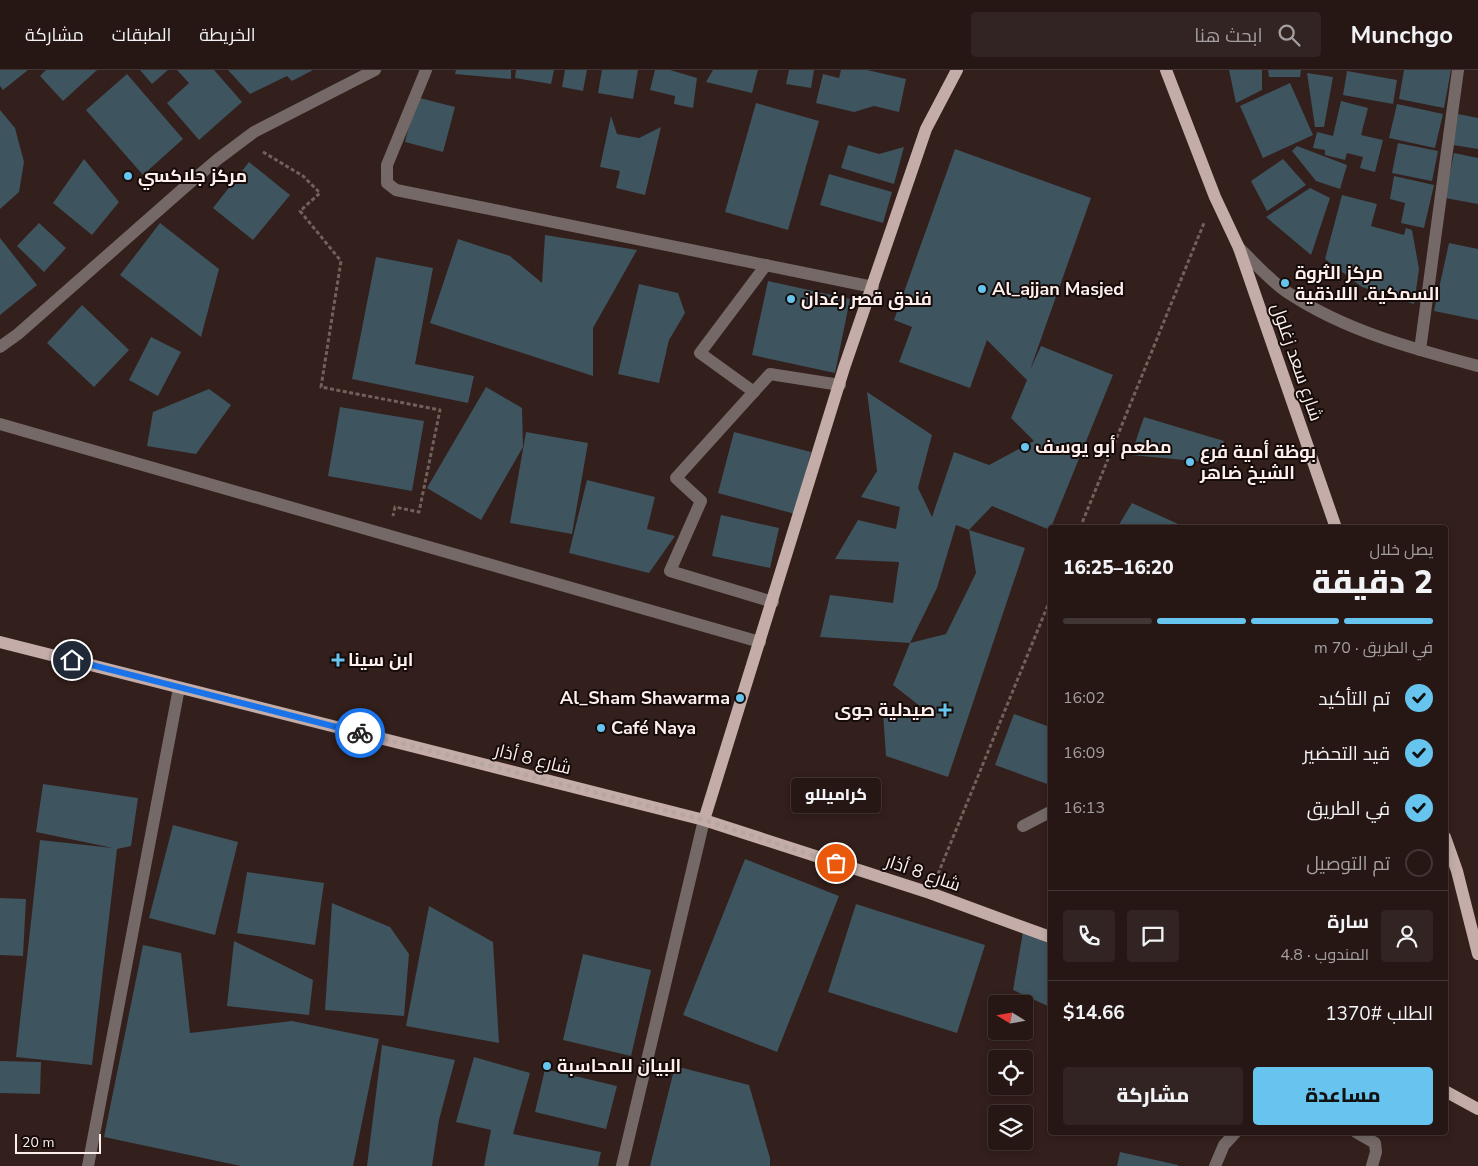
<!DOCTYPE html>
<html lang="ar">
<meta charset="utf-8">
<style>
:root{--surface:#261714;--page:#322422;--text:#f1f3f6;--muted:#a49fa0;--line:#423634;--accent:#66c4ef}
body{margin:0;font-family:"Nunito Sans",Cairo,sans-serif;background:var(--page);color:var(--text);direction:rtl;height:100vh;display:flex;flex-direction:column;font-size:19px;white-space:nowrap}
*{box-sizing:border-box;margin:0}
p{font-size:16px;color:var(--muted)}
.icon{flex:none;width:28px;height:28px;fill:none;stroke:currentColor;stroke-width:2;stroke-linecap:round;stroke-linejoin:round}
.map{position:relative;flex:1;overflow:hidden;direction:ltr}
.sheet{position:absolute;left:1048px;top:455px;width:400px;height:610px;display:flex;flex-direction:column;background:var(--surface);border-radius:5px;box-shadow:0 2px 8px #0003,0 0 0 1px var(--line);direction:rtl}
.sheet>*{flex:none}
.needle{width:32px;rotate:281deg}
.fabs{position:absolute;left:988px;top:925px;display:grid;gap:10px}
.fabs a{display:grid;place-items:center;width:45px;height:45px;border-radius:5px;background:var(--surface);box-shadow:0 2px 8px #0003,0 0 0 1px var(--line);font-size:25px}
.scale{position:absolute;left:15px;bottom:12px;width:86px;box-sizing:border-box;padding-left:5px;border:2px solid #feefec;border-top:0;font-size:14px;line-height:18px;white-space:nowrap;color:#feefec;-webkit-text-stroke:4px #150c0a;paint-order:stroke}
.pin{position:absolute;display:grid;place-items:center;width:42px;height:42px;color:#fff;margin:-21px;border:2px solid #fff;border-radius:50%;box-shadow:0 1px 5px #0007}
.courier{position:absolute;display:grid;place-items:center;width:50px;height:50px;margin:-25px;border:4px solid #1a73e8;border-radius:50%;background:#fff;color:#222;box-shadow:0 1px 6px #0007}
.bubble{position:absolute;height:35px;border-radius:5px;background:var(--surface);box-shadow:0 2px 8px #0003,0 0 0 1px var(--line);font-size:16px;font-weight:800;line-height:35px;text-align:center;direction:rtl}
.headline em{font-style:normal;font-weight:800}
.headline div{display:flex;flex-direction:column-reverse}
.headline{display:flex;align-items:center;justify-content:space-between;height:85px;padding:0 15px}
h1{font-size:32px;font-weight:800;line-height:38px}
.bar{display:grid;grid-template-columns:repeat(4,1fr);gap:8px 5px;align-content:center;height:60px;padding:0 15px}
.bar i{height:6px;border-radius:4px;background:var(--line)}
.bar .on{background:var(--accent)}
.bar p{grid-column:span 4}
.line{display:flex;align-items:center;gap:12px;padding:0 15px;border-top:1px solid var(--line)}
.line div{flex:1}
.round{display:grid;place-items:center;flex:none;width:52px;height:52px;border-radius:5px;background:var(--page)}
ol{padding:0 15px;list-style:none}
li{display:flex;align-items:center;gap:15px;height:55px}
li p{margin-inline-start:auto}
li .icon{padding:5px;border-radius:50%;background:var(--accent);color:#111;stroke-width:4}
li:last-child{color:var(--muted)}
li i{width:28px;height:28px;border:2px solid var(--line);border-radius:50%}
.primary-button{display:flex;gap:10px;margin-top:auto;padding:10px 15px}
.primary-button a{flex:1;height:58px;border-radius:5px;background:var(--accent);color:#111;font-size:20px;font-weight:800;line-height:58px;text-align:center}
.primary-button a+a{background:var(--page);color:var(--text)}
header{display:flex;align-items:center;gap:30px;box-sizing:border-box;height:70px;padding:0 25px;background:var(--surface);border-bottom:1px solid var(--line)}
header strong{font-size:24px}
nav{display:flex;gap:28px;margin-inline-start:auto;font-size:18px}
.search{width:350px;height:45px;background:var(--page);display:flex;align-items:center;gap:12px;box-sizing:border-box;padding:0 18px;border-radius:5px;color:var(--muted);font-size:19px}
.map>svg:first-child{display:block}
</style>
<header>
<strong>Munchgo</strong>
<div class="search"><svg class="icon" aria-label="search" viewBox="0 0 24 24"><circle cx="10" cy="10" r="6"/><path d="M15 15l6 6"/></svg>ابحث هنا</div>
<nav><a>الخريطة</a><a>الطبقات</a><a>مشاركة</a></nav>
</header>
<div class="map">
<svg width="1478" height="1096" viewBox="0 0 1478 1096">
<rect width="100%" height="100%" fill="#331f1b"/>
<g fill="#3e545f">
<path d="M0 0H28L3 20 0 16Z"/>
<path d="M46 0H97L63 31 40 6Z"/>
<path d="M140 0H168L152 14Z"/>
<path d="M177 0H214L242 32 199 70 167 33 189 13Z"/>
<path d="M228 0H313L292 11 287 6 250 24Z"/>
<path d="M456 0H511V9L455 4Z"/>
<path d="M516 0H554L551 14 515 8Z"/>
<path d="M565 0H587L583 21 562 17Z"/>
<path d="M602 0H638L633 29 598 23Z"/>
<path d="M655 0H670L697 8 693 38 674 34 675 26 650 20Z"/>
<path d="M713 0H758L752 23 706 12Z"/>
<path d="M789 0H814L811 18 786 14Z"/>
<path d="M841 0H867L906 9 899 42 874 36 854 42 816 33 823 4 839 8Z"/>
<path d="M1229 0H1262V20L1236 33Z"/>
<path d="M1268 0H1301L1300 7H1269Z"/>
<path d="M1404 0H1451L1444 38 1399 29Z"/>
<path d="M1347 1 1397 10 1393 34 1343 25Z"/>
<path d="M1307 3 1333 7 1324 57H1315Z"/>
<path d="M127 4 183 69 143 105 86 40Z"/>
<path d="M1290 13 1313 65 1263 88 1240 36Z"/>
<path d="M416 27 455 37 443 82 405 72Z"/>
<path d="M1341 31 1368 38 1361 65 1383 70 1375 102 1360 98 1363 87 1347 83 1345 90 1325 85V80L1313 78 1317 62 1333 66Z"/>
<path d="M756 33 819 51 788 160 725 142Z"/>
<path d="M1397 34 1443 44 1435 78 1389 68Z"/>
<path d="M0 40 15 58 24 92 19 122 0 139Z"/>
<path d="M1458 44 1478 48V79L1453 75Z"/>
<path d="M611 46 617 64 639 68 661 57 645 125 616 118 620 101 600 97Z"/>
<path d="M1398 73 1438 81 1432 111 1392 103Z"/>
<path d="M848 75 879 84 904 77 894 114 841 98Z"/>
<path d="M1297 76 1347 95 1340 119 1316 111 1292 81Z"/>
<path d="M955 79 1091 128 1030 300 1041 276 1113 305 1050 460 992 436 969 460 956 455 937 518 910 573 820 567 830 525 893 533 899 492 835 489 858 450 896 459 900 437 861 427 877 401 867 322 932 365 918 418 932 447 954 382 989 395 1034 371 1011 348 1027 310 987 270 970 318 899 292 912 257 894 250Z"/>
<path d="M1454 83 1478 88V134L1445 128Z"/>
<path d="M84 89 119 132 92 165 53 133Z"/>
<path d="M1283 89 1306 115 1267 141 1251 111Z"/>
<path d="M249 92 290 125 253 170 213 138Z"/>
<path d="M829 104 892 122 883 153 820 135Z"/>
<path d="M1394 106 1434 115 1424 158 1401 153 1405 133 1390 129Z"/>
<path d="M1310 118 1330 128 1311 185 1266 147Z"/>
<path d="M1342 125 1377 134 1371 156 1404 165 1406 158 1412 160 1419 199 1414 234 1362 217 1325 189Z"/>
<path d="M39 153 66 178 44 202 17 176Z"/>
<path d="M160 153 219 199 201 267 120 205Z"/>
<path d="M545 165 637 180 593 258V306L430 253 458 169 510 186 542 213Z"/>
<path d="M0 168 37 215 0 245Z"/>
<path d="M1449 173 1478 179V250L1434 241Z"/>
<path d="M376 187 433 198 415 294 474 306 468 333 352 309Z"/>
<path d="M768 211 850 229 835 303 752 285Z"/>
<path d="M639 214 678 223 685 243 669 270 659 313 618 304Z"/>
<path d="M82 235 129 280 94 317 47 273Z"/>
<path d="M151 267 181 282 158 326 129 310Z"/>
<path d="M486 317 522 338 523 377 481 450 427 418Z"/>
<path d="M209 319 231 335 196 384 147 376 153 342Z"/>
<path d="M340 337 424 351 412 421 328 406Z"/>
<path d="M1144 347 1224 371 1216 393 1131 385Z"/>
<path d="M526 362 588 373 572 464 510 453Z"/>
<path d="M734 362 811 382 795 444 718 423Z"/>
<path d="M587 410 655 427 647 459 675 466 649 503 569 483Z"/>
<path d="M1132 433 1187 458H1117Z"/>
<path d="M721 445 779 458 770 498 712 486Z"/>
<path d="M1223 454 1243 456V458H1222Z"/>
<path d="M969 460 1025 478 948 707 886 686 883 643 925 640 893 615 910 573 946 564 976 503Z"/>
<path d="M1014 644 1050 657V715L995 695Z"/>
<path d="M43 714 138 728 131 776 117 779 92 995 16 987 40 770 113 778 36 762Z"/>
<path d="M173 755 238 772 215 865 149 848Z"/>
<path d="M745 789 839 826 777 982 683 945Z"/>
<path d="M247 802 324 813 315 875 237 863Z"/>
<path d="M0 828 26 829 23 886 0 885Z"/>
<path d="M332 833 390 857 409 884 404 946 325 940Z"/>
<path d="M856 834 985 875 957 963 828 922Z"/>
<path d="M429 836 493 872 499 973 406 956Z"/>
<path d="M1023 862 1050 874V937L1013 920Z"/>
<path d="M234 871 313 910 309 945 227 936Z"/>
<path d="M143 875 181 883 190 963 292 951 379 969 353 1096H241L104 1067Z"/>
<path d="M583 884 651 900 631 986 563 970Z"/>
<path d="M382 975 455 990 439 1050 432 1096H367Z"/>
<path d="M474 987 530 1003 513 1064 601 1082 598 1096H484L491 1060 456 1052Z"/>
<path d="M0 991 41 992 40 1024 0 1023Z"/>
<path d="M675 996 749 1015 770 1088V1096H650Z"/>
<path d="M545 999 617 1016 606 1059 535 1042Z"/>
<path d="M1120 1082 1178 1095V1096H1117Z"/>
</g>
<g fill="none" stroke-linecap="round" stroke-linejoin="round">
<g stroke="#72605c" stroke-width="3" stroke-dasharray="4 2.5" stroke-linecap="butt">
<path d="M263 82 303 106 320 123 300 141 341 191 321 317 440 340 419 442 395 437 393 446"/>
<path d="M1080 458 1204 153"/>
<path d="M938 804 1050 530"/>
</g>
<g stroke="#746967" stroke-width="12">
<path d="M426 0 387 95V113L396 120 873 217"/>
<path d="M1239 178C1253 191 1274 215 1290 224 1346 261 1414 279 1478 296"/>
<path d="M0 277 18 264 185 117 218 89 254 62 375 0"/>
<path d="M1420 280 1458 0"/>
<path d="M754 322 700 283 766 195"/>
<path d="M0 354 760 572"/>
<path d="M773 532 670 501 701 431 676 408 770 304 840 315"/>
<path d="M1023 756 1050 742"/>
<path d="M1356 1062 1375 1073 1376 1082 1372 1096"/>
<path d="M88 1096 179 618"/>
<path d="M622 1096 704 750"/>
<path d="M1215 1096 1224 1075 1236 1062"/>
</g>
<g stroke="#c4ada8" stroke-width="12">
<path d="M1166 0 1215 127 1239 178 1336 458"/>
<path d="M0 572 704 750 930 823 1050 867"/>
<path d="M704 750 844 298 926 59 957 0"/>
<path d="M1445 767 1457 801 1478 884"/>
<path d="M1445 1021 1478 1039"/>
</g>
</g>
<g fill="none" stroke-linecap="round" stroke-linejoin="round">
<path stroke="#b7a6a3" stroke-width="5" stroke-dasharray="0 9" d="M360 663 704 750 836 793"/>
<path stroke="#1a73e8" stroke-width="6" d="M72 590 360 663"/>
</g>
<g fill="#66c4ef" stroke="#150c0a" stroke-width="2">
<circle cx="128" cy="106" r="5"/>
<circle cx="1285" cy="213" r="5"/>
<circle cx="982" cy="219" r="5"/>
<circle cx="791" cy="229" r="5"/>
<circle cx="1025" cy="377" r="5"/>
<circle cx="1190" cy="392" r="5"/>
<path d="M335.5 582.5h5v5h5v5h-5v5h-5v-5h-5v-5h5z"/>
<circle cx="740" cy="628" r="5"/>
<path d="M942.5 632.5h5v5h5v5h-5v5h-5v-5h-5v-5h5z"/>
<circle cx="601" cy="658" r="5"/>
<circle cx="547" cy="996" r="5"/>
</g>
<g text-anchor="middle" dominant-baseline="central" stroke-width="4" stroke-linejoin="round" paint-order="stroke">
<g font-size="18" font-weight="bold" fill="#feefec" stroke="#150c0a" text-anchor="start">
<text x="138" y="106">مركز جلاكسي</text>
<text x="1295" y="203">مركز الثروة<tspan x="1295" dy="21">السمكية. اللاذقية</tspan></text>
<text x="992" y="219">Al_ajjan Masjed</text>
<text x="801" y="229">فندق قصر رغدان</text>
<text x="1035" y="377">مطعم أبو يوسف</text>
<text x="1200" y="382">بوظة أمية فرع<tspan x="1200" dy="21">الشيخ ضاهر</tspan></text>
<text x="348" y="590">ابن سينا</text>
<text x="730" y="628" text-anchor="end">Al_Sham Shawarma</text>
<text x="935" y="640" text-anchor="end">صيدلية جوى</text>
<text x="611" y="658">Café Naya</text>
<text x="557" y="996">البيان للمحاسبة</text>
</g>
<g font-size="18" fill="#feefec" stroke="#150c0a">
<text transform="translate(1297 292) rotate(71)">شارع سعد زغلول</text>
<text transform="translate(533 689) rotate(14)">شارع 8 أذار</text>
<text transform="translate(923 803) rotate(19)">شارع 8 أذار</text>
</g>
</g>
</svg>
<div class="fabs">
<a><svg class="needle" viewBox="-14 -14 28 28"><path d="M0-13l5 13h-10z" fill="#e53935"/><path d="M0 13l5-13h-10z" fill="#a49fa0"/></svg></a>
<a><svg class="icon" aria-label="locate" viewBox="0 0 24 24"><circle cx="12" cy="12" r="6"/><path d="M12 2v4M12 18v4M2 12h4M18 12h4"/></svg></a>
<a><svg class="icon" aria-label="layers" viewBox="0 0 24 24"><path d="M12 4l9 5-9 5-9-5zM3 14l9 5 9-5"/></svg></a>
</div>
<div class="scale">20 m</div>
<div class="pin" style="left:836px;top:793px;background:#ea580c"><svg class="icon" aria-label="bag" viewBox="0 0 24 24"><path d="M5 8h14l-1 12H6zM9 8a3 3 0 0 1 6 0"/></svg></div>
<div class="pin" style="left:72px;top:590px;background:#1f2937"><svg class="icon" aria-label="home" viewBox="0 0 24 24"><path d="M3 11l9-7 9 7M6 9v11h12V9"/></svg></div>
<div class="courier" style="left:360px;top:663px"><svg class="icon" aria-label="bike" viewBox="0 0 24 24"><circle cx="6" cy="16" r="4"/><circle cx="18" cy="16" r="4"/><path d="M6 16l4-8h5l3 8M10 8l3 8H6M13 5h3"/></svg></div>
<div class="bubble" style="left:791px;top:708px;width:90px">كراميللو</div>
<section class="sheet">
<div class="headline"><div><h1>2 دقيقة</h1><p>يصل خلال</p></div><em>16:20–16:25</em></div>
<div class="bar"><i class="on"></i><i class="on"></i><i class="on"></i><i></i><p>في الطريق · 70 m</p></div>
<ol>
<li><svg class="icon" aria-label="check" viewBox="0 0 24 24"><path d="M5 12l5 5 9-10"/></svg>تم التأكيد<p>16:02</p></li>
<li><svg class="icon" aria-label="check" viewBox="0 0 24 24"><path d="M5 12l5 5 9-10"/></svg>قيد التحضير<p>16:09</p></li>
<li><svg class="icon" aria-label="check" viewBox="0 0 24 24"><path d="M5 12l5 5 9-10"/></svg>في الطريق<p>16:13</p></li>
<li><i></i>تم التوصيل</li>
</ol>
<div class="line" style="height:90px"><a class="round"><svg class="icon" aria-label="person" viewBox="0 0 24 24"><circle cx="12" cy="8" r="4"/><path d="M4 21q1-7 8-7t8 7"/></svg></a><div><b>سارة</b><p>المندوب · 4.8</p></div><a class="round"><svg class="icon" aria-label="chat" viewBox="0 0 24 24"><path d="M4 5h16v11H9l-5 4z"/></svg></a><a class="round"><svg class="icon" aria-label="phone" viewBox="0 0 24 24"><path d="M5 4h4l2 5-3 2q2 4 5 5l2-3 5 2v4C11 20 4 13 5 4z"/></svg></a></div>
<div class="line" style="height:65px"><div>الطلب #1370</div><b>$14.66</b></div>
<div class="primary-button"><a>مساعدة</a><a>مشاركة</a></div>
</section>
</div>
